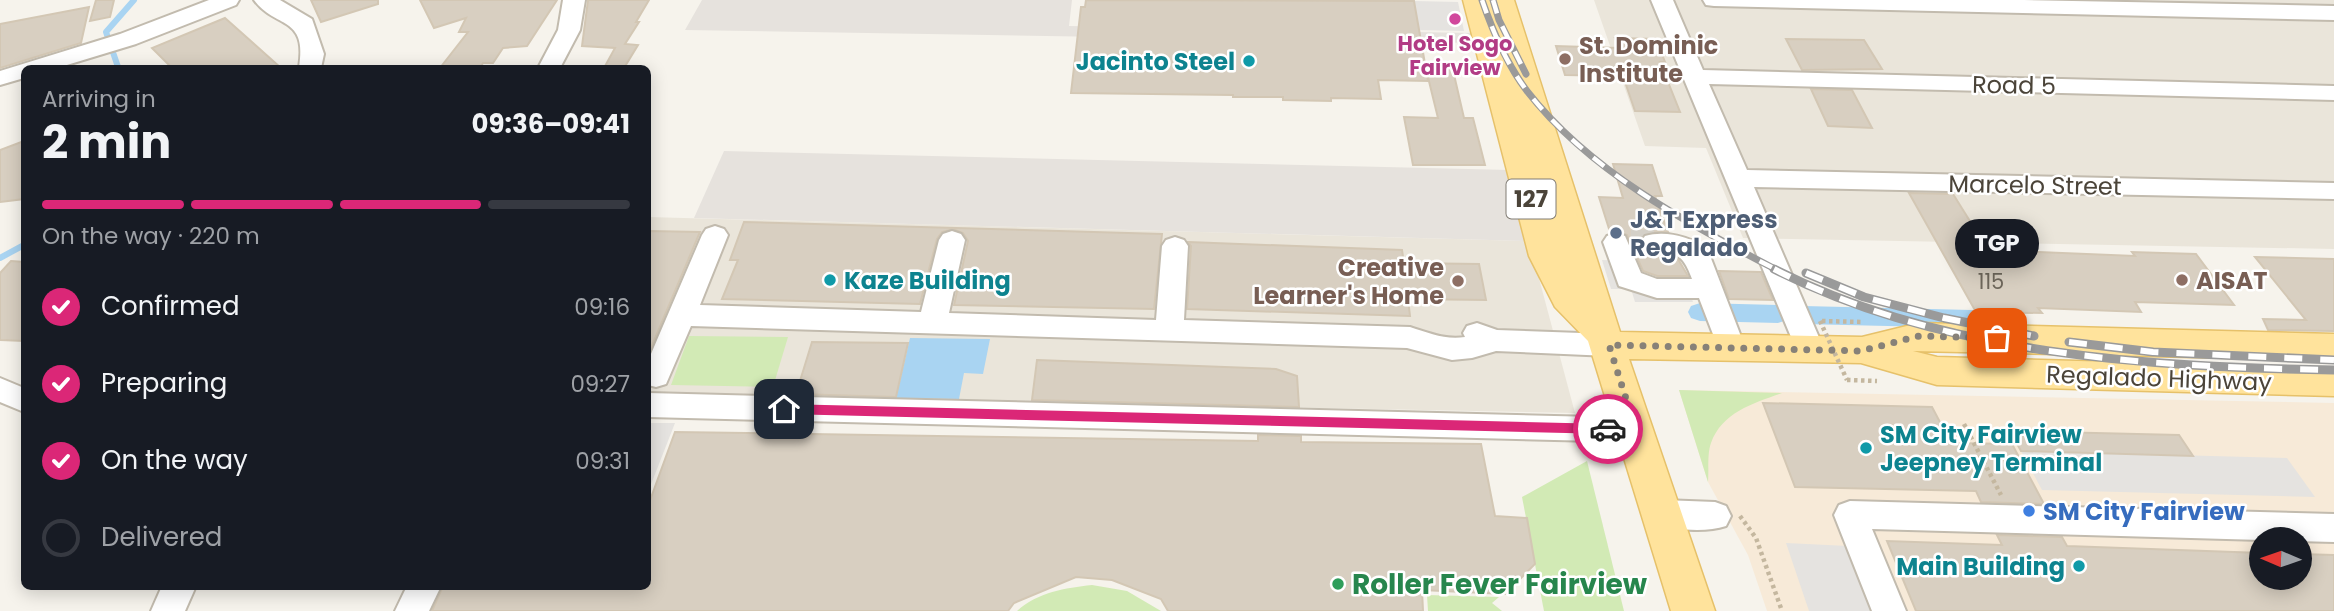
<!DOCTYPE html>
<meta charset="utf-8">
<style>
:root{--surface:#171b24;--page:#20242c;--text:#f1f3f6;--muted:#9ea1a6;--line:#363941;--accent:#db2777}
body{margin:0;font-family:Poppins,sans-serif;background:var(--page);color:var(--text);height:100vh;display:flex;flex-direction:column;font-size:26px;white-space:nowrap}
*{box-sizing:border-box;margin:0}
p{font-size:23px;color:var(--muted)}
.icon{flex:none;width:38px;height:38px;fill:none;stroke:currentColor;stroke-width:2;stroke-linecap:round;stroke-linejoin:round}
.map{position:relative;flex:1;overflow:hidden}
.panel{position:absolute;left:21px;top:65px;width:630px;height:525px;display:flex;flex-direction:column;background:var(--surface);border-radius:10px;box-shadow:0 4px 18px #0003}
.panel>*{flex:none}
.needle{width:46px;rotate:272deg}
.buttons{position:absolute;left:2249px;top:527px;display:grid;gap:14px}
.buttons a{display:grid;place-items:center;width:63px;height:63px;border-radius:50%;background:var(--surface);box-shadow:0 4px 18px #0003;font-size:35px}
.pin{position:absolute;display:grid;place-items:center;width:60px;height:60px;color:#fff;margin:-30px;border-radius:14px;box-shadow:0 4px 10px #0006}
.courier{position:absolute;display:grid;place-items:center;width:70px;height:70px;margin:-35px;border:5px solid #db2777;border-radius:50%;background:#fff;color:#222;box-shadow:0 2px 9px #0007}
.bubble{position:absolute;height:49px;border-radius:24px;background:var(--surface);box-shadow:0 4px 18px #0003;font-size:23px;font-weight:700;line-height:49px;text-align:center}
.summary em{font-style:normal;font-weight:700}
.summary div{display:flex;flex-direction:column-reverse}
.summary{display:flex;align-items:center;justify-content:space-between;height:119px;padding:0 21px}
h1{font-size:46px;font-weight:700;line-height:52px}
.bar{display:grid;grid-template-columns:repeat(4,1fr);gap:10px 7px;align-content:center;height:84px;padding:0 21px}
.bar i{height:9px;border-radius:5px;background:var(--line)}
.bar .selected{background:var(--accent)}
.bar p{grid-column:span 4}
ol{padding:0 21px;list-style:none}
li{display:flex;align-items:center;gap:21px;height:77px}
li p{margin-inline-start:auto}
li .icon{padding:7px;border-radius:50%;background:var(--accent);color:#fff;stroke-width:4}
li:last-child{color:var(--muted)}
li i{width:38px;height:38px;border:4px solid var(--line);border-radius:50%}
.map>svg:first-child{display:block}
</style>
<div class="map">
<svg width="2334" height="611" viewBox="0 0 2334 611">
<rect width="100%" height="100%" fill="#f6f3ec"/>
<g fill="#eae5da">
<path d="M1594 0H2334V249L1743 238 1706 148 1645 146Z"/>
<path d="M648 217 1529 241 1575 413 648 395Z"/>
</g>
<path fill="#f7ead8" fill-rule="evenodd" d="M1679 390 2334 403V611H1767L1748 555 1708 482ZM2261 539H2300V578H2261Z"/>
<g fill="#e6e2dd">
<path d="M702 0H1072L1069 26 1474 33 1477 43 685 30Z"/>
<path d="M724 151 1510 170 1529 241 694 218Z"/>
</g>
<g fill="#d2eab5">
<path d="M689 336 788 337 773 387 671 385Z"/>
<path d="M1679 390 1782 393C1754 403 1722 412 1711 443 1707 454 1709 470 1708 482Z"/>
<path d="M1587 461 1624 611H1544L1522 497Z"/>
<path d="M1092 585 1127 591 1161 611H1017C1038 592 1065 588 1092 585Z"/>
<path d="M1427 595 1499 597 1492 603 1502 611H1428Z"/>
</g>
<g fill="#e5e3e0">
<path d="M1414 1 1458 2 1464 31 1419 30Z"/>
<path d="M1602 260 1632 261 1640 282 1686 283 1693 302H1635L1631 289H1611Z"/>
<path d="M648 423H675L648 492Z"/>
<path d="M2021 451 2287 458 2315 497 2042 490Z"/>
<path d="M1786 543 1848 546 1873 611H1809Z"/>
</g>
<path fill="#a9d4f2" d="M910 338 990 339 983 374 964 373 959 399 896 398Z"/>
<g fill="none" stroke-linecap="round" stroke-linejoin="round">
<g stroke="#a9d4f2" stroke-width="6">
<path d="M121 68 118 67 106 32 134 0"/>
<path d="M0 258 24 245"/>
</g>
<g fill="#a9d4f2" fill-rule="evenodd">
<path d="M1700 303 1778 305 1787 308 1790 314 1787 320 1778 323 1700 321 1691 318 1688 312 1691 306Z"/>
<path d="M1803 306 1972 310 1981 313 1984 319 1981 325 1972 328 1803 324 1794 321 1791 315 1794 309Z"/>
</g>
</g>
<g fill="#d8cfc1" stroke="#d3c7b4" stroke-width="2">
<path d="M96 0H114L110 17 90 21Z"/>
<path d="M311 0H378V4L321 22Z"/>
<path d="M420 0H557L527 46 503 48 493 63H483L480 68H440L468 32H459L466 18 434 28Z"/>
<path d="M588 0H649L636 22H639L625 44 638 45 624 68H604L615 48 582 46Z"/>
<path d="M1086 0 1414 1 1428 81 1378 80 1381 99 1331 98V101L1283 100V97H1233V95L1071 93 1081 7H1085Z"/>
<path d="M89 7 81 43 0 68V24Z"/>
<path d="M225 18 281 68H172L152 48Z"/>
<path d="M1615 38 1656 39 1665 62H1660L1680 112 1635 111 1623 76 1565 75 1556 46 1619 48Z"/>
<path d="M1786 39 1864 40 1882 69 1802 70Z"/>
<path d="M1425 65 1452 66 1464 118H1473L1485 165H1413L1404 117 1438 118Z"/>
<path d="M1811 89 1852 90 1872 128 1828 126Z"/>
<path d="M24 141V199L0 202V150Z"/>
<path d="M1613 164 1652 165 1662 196H1655L1668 232 1644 233 1639 243 1644 251 1678 259 1688 276H1657L1643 271 1627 235 1617 231 1610 232 1599 197 1623 198Z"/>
<path d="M1909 193 1953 194 1988 250 2135 256 2132 252 2196 254 2234 305 2135 302 2141 312 2038 308 2042 313 1976 312Z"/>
<path d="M744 222 1162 234 1154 309 954 305 968 241 963 233 953 229 942 232 937 239 920 304 722 299 738 260H730Z"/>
<path d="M648 231 700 232 648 355Z"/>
<path d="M1188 242 1402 250 1404 263 1479 264 1486 300 1408 299 1410 316 1187 309 1191 246Z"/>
<path d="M2255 257 2334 259V331L2268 330 2263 319 2306 320Z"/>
<path d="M11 261 24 262V341L0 340V273Z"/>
<path d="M1719 271 1761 272 1773 300 1729 299Z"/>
<path d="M812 342 908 343 896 397 796 394Z"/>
<path d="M1037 360 1276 369 1297 376 1299 407 1032 400Z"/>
<path d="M1763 403 1932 407 1951 443 2012 444 2044 504 1981 502 1976 491 1795 487Z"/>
<path d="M2010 431 2179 435 2193 456 2021 451Z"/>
<path d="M675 432 1258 441V435L1301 436V442L1481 444 1495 516 1527 518 1535 564 1505 594 1422 590 1423 611H1168L1161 599 1112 580 1076 577 1014 603 1008 611H432L443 586H648V506Z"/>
<path d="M1997 535 2062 537 2067 546 2261 553V578H2300V554L2334 555V611H1916L1887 541 2002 545Z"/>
</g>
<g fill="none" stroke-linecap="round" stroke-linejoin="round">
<path stroke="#d4d0c8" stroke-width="24" stroke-dasharray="24 12" stroke-linecap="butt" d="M1631 242H1654"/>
<g stroke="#c2bbae" stroke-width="4">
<g id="minor">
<path d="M209 0H239L236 5 136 44 57 68H24V78L0 85V71L120 34Z"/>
<path d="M254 0H280L312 19 324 54 321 68H299C308 15 275 29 254 0Z"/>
<path d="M563 0H585L580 30 560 68H538L558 30Z"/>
<path d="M1651 0H1673L1703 70 2334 86V100L1709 84 1747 170 2334 183V199L1754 187 1824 349 1820 357 1810 360 1800 357 1796 349Z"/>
<path d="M1703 0H2024L2334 6V20L1714 6 1706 5Z"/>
<path d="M715 226 724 229 728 235 700 305 921 312 939 240 943 234 952 231 961 234 965 240 949 313 1156 320 1162 246 1166 240 1175 237 1184 240 1188 246 1184 320 1410 327C1429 333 1445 340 1465 337L1463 333 1467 326 1477 323 1497 330 1609 334 1619 337 1623 345 1619 353 1609 356 1496 351 1472 358 1452 360 1407 348 691 326 666 384 656 387 648 385V361L702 235 706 229Z"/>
<path d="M1616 233 1625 236 1641 273 1657 279H1692C1680 246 1673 257 1645 248L1641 242 1645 236C1666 230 1689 237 1707 248L1745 347 1741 355 1731 358 1721 355 1699 298H1657L1619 286 1603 242 1607 236Z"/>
<path d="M0 378 24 388V412L0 402Z"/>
<path d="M648 393 1636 418 1647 421 1651 430 1647 439 1636 442 648 417Z"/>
<path d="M1663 500 1715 502 1726 506 1731 516 1726 526C1705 533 1673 530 1652 523L1647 513 1652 503Z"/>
<path d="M1850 501 2334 514V542L1872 529 1906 611H1872L1834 515 1839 505Z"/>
<path d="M162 586H196L185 611H151Z"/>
<path d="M407 586H441L429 611H395Z"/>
</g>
</g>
<g stroke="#e6c16a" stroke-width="3">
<path id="major" d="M1463 0H1514L1620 332 1862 337 1919 323 2334 334V360L1913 351 1937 357 2334 368V396L1937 385 1861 363 1629 359 1715 611H1671L1588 341 1555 307 1529 256Z"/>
</g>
<g stroke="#c4b79f" stroke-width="4.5" stroke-dasharray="3.5 3.5" stroke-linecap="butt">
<path d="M1822 321 1863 322"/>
<path d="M1847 380 1877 381"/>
<path d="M1964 424 2001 495"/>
<path d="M1740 516 1756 538 1782 611"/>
</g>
<use href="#minor" fill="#fff" fill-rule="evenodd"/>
<use href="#major" fill="#ffe39c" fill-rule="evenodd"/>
<g stroke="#9a9a9a" stroke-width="7">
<g id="rail-far1">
<path d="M1482 0C1493 32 1506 63 1527 91 1589 171 1688 224 1777 270"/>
<path d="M1493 0 1499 20 1526 74"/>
</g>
</g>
<g stroke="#9a9a9a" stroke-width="9">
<g id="rail">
<path d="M1774 269C1942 355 2148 367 2334 370"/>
<path d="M1806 273 1864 297 1944 318 2034 336"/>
<path d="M2069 342 2153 352 2334 360"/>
</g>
</g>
<use href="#rail-far1" stroke="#fff" stroke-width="4.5" stroke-dasharray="14" stroke-linecap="butt"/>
<use href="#rail" stroke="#fff" stroke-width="6" stroke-dasharray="18" stroke-linecap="butt"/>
<path stroke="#c4b79f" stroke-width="4.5" stroke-dasharray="3.5 3.5" stroke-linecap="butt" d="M1820 321 1847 380"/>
</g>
<path fill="#db2777" d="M784 404 1608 424 1615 429 1608 434 784 414 778 409Z"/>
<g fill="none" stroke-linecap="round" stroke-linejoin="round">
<path stroke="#878178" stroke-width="7" stroke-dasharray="0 12.6" d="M1608 429 1636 430 1609 345 1861 351 1919 336 1997 338"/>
</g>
<circle fill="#d1479c" stroke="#fff" stroke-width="2.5" cx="1455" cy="19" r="7"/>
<g fill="#8d6e63" stroke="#fff" stroke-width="2.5">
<circle cx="1565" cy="59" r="7"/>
<circle cx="2182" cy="280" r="7"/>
<circle cx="1458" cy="281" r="7"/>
</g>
<g fill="#0f9aa8" stroke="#fff" stroke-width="2.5">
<circle cx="1249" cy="61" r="7"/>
<circle cx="830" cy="280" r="7"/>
<circle cx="1866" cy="448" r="7"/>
<circle cx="2079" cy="566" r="7"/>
</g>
<circle fill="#5c6f8a" stroke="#fff" stroke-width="2.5" cx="1616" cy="233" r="7"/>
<circle fill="#3f7fe0" stroke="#fff" stroke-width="2.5" cx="2029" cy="511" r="7"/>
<circle fill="#2e9e5b" stroke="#fff" stroke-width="2.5" cx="1338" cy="584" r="7"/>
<g text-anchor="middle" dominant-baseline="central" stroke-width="5" stroke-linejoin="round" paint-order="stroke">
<g font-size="21" font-weight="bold" fill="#b23c85" stroke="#fff">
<text x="1455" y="43">Hotel Sogo<tspan x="1455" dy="24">Fairview</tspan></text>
</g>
<g font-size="21" fill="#6e675b">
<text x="1991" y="281">115</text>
</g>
<rect fill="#fff" stroke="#817c74" stroke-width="2" x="1506.5" y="179.5" width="49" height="39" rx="5"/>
<g font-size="23" font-weight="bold" fill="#4b4439">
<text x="1531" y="199">127</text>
</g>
<g font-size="24" font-weight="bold" fill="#785e54" stroke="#fff" text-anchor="start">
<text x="1579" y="45">St. Dominic<tspan x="1579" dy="28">Institute</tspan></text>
<text x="1444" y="267" text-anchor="end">Creative<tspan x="1444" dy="28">Learner's Home</tspan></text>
<text x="2196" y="280">AISAT</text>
</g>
<g font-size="24" font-weight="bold" fill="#0d838f" stroke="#fff" text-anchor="end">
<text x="1235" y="61">Jacinto Steel</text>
<text x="844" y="280" text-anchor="start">Kaze Building</text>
<text x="1880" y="434" text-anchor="start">SM City Fairview<tspan x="1880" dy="28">Jeepney Terminal</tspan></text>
<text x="2065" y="566">Main Building</text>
</g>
<g font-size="24" fill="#4b4439" stroke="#fff">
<text transform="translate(2014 85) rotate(1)">Road 5</text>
<text transform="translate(2035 185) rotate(1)">Marcelo Street</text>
<text transform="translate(2159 378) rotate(2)">Regalado Highway</text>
</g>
<g font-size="24" font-weight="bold" fill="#4e5e75" stroke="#fff" text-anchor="start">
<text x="1630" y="219">J&amp;T Express<tspan x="1630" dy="28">Regalado</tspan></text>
</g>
<g font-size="24" font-weight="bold" fill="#366cbe" stroke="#fff" text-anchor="start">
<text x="2043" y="511">SM City Fairview</text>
</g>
<g font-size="28" font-weight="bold" fill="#27864d" stroke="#fff" text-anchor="start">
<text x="1352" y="584">Roller Fever Fairview</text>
</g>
</g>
</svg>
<div class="buttons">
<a><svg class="needle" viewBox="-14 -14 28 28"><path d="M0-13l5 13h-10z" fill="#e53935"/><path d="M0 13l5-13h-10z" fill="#9ea1a6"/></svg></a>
</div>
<div class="pin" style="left:1997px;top:338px;background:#ea580c"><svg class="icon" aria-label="bag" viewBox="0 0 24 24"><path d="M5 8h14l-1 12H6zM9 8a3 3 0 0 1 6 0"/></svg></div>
<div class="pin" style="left:784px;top:409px;background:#1f2937"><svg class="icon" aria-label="home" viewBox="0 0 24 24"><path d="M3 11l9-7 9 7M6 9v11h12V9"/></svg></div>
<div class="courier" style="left:1608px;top:429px"><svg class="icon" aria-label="car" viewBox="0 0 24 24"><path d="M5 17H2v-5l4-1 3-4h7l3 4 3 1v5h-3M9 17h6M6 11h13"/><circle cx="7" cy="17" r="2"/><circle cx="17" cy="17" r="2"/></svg></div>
<div class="bubble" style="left:1955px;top:219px;width:84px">TGP</div>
<section class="panel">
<div class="summary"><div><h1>2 min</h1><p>Arriving in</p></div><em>09:36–09:41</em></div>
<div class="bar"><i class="selected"></i><i class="selected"></i><i class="selected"></i><i></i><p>On the way · 220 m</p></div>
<ol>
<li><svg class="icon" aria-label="check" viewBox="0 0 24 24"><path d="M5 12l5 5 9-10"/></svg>Confirmed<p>09:16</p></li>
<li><svg class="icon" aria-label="check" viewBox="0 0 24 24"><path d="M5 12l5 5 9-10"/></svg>Preparing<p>09:27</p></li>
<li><svg class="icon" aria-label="check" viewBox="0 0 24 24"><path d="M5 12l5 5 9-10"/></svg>On the way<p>09:31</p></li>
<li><i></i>Delivered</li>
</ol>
</section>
</div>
